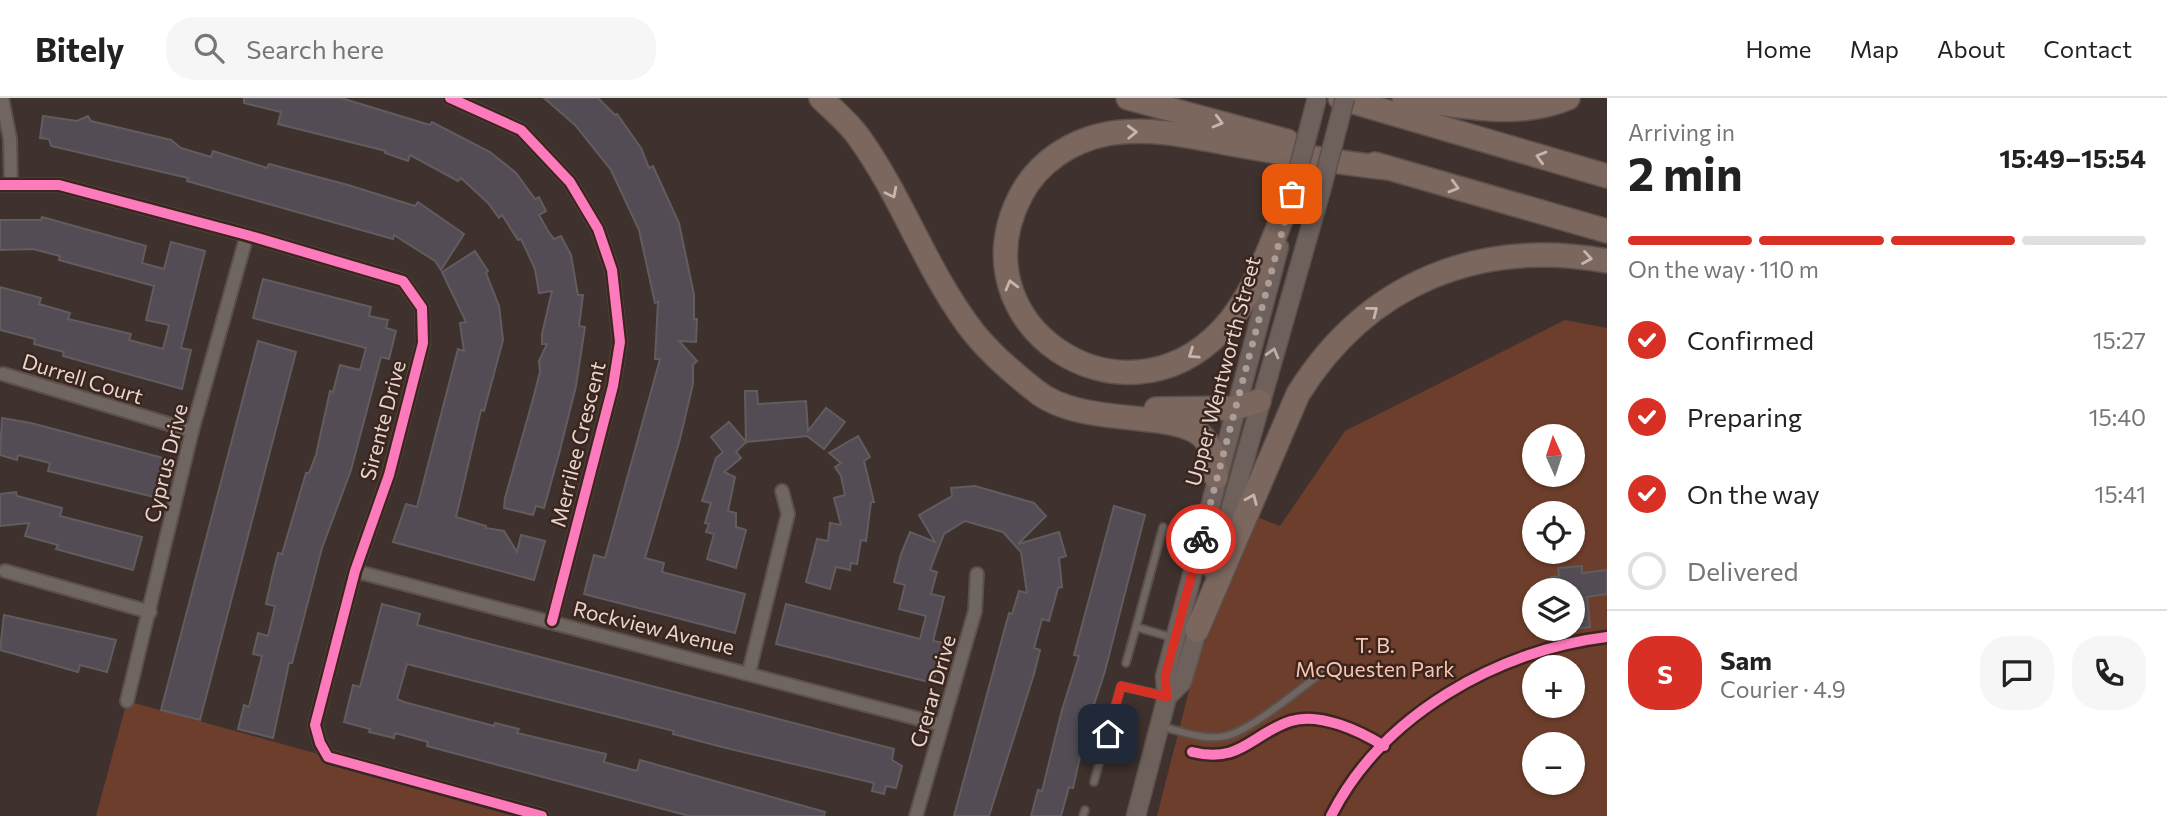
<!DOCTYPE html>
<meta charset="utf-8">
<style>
:root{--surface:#fff;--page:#f6f6f6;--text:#222;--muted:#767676;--line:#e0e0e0;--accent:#d93025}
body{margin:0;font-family:Commissioner,sans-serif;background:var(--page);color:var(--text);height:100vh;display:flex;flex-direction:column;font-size:26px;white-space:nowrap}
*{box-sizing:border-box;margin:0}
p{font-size:23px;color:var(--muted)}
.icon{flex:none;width:38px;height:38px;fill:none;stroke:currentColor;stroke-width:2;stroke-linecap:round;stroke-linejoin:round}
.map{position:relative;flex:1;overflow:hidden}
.panel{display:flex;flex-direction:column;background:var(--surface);width:560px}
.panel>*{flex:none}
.needle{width:46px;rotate:357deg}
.controls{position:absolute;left:1522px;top:326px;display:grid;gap:14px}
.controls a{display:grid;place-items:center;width:63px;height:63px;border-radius:50%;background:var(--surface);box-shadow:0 2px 5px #0004;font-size:35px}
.pin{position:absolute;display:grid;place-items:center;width:60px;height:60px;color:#fff;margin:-30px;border-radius:14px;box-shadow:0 4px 10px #0006}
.courier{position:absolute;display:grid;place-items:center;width:70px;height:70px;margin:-35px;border:5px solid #d93025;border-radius:50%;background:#fff;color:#222;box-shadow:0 2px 9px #0007}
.headline em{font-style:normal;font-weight:700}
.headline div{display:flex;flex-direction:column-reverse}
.headline{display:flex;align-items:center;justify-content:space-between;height:119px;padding:0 21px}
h1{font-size:46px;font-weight:700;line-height:52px}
.bar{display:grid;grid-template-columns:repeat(4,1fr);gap:10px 7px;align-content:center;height:84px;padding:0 21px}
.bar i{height:9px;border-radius:5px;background:var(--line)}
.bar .current{background:var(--accent)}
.bar p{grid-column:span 4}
.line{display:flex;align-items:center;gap:18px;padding:0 21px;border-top:2px solid var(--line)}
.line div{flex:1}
.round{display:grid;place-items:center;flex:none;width:74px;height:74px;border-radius:28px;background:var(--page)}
ol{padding:0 21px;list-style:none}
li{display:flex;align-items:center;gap:21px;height:77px}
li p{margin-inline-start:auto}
li .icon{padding:7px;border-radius:50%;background:var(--accent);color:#fff;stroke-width:4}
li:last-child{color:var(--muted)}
li i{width:38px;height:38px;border:4px solid var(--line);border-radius:50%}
header{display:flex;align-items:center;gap:42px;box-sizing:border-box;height:98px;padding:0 35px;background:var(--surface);border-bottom:2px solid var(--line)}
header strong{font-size:33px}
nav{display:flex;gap:38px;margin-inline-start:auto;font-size:24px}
.search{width:490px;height:63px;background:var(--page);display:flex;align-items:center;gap:18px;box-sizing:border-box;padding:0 24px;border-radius:28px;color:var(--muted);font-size:26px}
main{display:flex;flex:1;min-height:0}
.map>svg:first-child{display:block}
</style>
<header>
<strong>Bitely</strong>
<div class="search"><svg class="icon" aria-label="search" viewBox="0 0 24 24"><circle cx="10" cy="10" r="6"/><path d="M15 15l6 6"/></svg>Search here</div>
<nav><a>Home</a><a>Map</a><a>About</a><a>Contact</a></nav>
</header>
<main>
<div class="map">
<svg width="1607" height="718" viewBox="0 0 1607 718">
<rect width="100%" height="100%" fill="#3f322e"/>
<g fill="#6d3e2b" fill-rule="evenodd">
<path d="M1565 222 1607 230V718H1157L1194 573 1254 418 1280 428 1345 333ZM1535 338H1573V376H1535ZM1535 415H1573V453H1535ZM1535 492H1573V530H1535ZM1535 569H1573V607H1535ZM1535 646H1573V684H1535Z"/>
<path d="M127 603 542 718H96Z"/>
</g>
<g fill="#534c54" stroke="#615c5e" stroke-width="2">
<path d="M244 0H341L430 27 432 24 490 54 516 75 535 101 539 99 546 113 539 117 548 133 554 141 561 138 571 157 578 197H583L579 228 585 229 576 288 559 356 544 410 536 408 533 417 504 410 505 400 533 301 540 274 539 263 547 246H542V236L552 193 539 195 535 171 521 141 518 142 502 117 499 120 488 105 461 80 458 83 410 57 408 63 385 55 386 53 278 26 281 14 244 5Z"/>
<path d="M544 0H598L615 17 617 16 641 50 649 70 653 68 679 125 694 197V221H697L696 244 679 243 697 263 693 267V286L680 341 645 460 664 465 662 474 745 496 735 535 584 496 594 457 605 460 660 261H655L658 204 655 205 639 132 611 72 575 27Z"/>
<path d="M43 18 77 23 88 18 91 23 171 42 181 50 211 59 213 53 267 70 269 66 348 87 415 108 418 104 464 136 441 172 435 163 394 137 393 141 187 83 188 80 51 48 49 41 40 40Z"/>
<path d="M42 119 146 148 142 165 164 171 171 144 205 153 181 250 191 252 182 291 63 258 64 254 34 246 35 241 0 232V189L41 200 39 206 70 215 68 221 131 236 129 242 163 251 169 227 146 222 154 188 59 162 60 158 33 151 0 152V122H41Z"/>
<path d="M475 153 488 173 486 175 499 208 503 242 484 313 481 312 456 419 486 428V430L504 433 517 454 521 437 545 443 534 482 393 444 406 406 417 409 458 251 464 253 460 225 466 224 442 174Z"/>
<path d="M263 181 371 209 369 218 388 222 386 230 396 233 389 261 381 259 351 372 322 450 292 565H289L273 640 238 631 244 607 249 609 262 558 253 556 258 535 268 538 275 508 266 506 272 479 278 455 282 456 306 375H309L316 357 330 293 333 294 340 267 360 272 366 250 253 220Z"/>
<path d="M258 243 296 254 200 622 161 612Z"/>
<path d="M745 293H757L758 306 806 303 808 333 826 310 845 324 824 351 807 338 746 344 736 354 741 360 724 374 735 379 728 413 736 415V429L746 432 736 470 707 461 714 436 706 434 709 426 705 425 711 405 702 403 716 360 723 354 711 339 729 324 746 344Z"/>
<path d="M2 320 31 325 163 360 154 399 48 373 50 365 18 357 17 362 0 357Z"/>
<path d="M858 338 870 359 864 363 874 404H871L866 443 861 442 857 466 851 465 850 472 836 469 830 491 806 484 817 441 828 443 830 425 841 427 834 400 845 397 841 378 835 369 841 365 829 355Z"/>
<path d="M975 388 1034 405 1046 418 1018 446 1059 434 1066 458 1059 460 1062 489 1058 490 1049 523 1042 521 1034 550 1040 552 1034 576 989 718H954L1009 515 1012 516 1019 493 1027 495 1021 454 1003 434 965 423 944 436 930 472 937 474 931 496 944 499 933 543 944 545 933 585 776 546 786 506 920 541 926 518 899 511 905 487 894 484 901 456 910 434 935 444 919 417 952 398 951 390Z"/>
<path d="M16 394 17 398 62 410 60 418 142 439 133 472 56 451 58 447 25 438 29 425 0 428V396Z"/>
<path d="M1114 408 1145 417 1105 573 1087 628 1073 690 1069 689 1061 718H1031L1038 692 1042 693 1062 612 1079 558 1074 557Z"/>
<path d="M1582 468V475L1607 472V496L1587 499 1590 529 1573 531V492H1552L1551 479 1559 478 1558 470Z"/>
<path d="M382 506 420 516 417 527 894 651 892 662 902 668 896 690 886 688 884 696 872 693 874 685 726 650 673 636 674 633 407 566 397 601 404 604 494 628 495 625 519 631 517 635 606 656 604 664 637 673 640 662 825 714 824 718H689L427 648 428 644 395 635 394 640 369 634 370 631 344 624 353 587 360 589Z"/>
<path d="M4 517 116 542 107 574 80 567 78 574 0 552Z"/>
</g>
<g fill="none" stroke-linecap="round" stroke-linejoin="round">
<g stroke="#5c504c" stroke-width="10">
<g id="lane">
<path d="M1136 529 1163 429"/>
<path d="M1126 565 1136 529 1174 540"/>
<path d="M1162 629C1182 633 1205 643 1226 638 1254 631 1304 587 1330 569"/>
<path d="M1094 684 1121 588 1165 598"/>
<path d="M1083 718 1085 712"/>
</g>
</g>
<g stroke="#5c504c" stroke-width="16">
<g id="street">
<path d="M2 0 10 41 11 86"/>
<path d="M450 0 521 32 570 84 598 131 612 172 620 244 613 288 552 523"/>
<path d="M0 87H59L247 137 403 183 422 210 423 245 389 377 355 473 315 627 320 645 328 659 542 718"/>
<path d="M3 276 192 333"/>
<path d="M5 473 150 514"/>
<path d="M355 473 942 627"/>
<path d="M749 574 788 416 782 393"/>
<path d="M127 603 192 333 247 137"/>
<path d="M916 718 975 513 977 476"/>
</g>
</g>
<g stroke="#5c504c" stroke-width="21">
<g id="secondary">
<path d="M1213 473 1320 96"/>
<path d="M1167 599 1182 584 1201 520"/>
<path d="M1136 718 1167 599 1165 579 1279 149"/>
</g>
</g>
<g stroke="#5c504c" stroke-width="26">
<g id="highway">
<path d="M821 0C833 12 848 24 858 38 903 100 927 175 974 235 992 257 1014 276 1036 293 1081 330 1176 311 1203 339 1213 350 1214 365 1216 379"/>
<path d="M1128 0 1287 43"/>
<path d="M1340 0 1607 78"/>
<path d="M1404 0C1457 7 1516 22 1568 0"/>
<path d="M1375 66 1607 133"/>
<path d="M1292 96C1272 141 1256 196 1222 232 1121 339 952 225 1022 95 1039 64 1071 43 1106 36 1149 28 1194 39 1237 47 1287 56 1338 65 1388 70"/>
<path d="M1156 311 1235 310 1259 303"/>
<path d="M1197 532 1298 296C1368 184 1480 140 1607 163"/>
</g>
</g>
<use href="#lane" stroke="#6f6561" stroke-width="6"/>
<use href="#street" stroke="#6f6561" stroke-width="12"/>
<use href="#secondary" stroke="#6e615c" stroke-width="18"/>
<use href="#highway" stroke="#7c675e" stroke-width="23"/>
<g stroke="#5c504c" stroke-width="21" stroke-linecap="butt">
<g id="secondary-bridge">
<path d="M1293 92 1317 0"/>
<path d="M1320 96 1345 0"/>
</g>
</g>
<use href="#secondary-bridge" stroke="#6e615c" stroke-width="18"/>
<g stroke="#3b251d" stroke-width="15">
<g id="cycleway">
<path d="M450 0 521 32 570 84 598 131 612 172 620 244 613 288 552 523"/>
<path d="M0 87H59L247 137 403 183 422 210 423 245 389 377 355 473 315 627 320 645 328 659 542 718"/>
<path d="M1192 654C1241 666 1251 636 1291 623 1320 614 1360 633 1384 648"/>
<path d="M1331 718C1382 617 1498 552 1607 539"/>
</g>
</g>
<use href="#cycleway" stroke="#fd7abc" stroke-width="10"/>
</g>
<defs><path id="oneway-chevron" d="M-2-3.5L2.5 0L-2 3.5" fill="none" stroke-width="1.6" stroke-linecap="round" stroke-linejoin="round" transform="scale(1.75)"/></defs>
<g stroke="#c6b5af">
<use href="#oneway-chevron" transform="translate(1218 24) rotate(15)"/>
<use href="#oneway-chevron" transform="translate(1132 34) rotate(-2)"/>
<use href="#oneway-chevron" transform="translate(1541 59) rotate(-164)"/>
<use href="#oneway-chevron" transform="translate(1454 89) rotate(16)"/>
<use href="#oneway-chevron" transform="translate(892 95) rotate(63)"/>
<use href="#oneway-chevron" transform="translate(1587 160) rotate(9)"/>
<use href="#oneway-chevron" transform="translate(1011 187) rotate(-105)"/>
<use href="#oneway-chevron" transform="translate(1373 213) rotate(-38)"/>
<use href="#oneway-chevron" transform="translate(1193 256) rotate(146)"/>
<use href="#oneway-chevron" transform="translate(1252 401) rotate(-67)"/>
</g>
<use stroke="#bcaea9" href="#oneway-chevron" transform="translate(1273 255) rotate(-74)"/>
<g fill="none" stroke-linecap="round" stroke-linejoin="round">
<path stroke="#ac9d99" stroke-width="7" stroke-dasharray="0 12.6" d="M1201 441 1292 96"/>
<path stroke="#d93025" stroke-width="9" d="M1108 636 1121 588 1167 599 1165 579 1201 441"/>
</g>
<g text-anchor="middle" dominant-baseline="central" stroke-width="5" stroke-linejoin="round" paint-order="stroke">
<g font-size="21" fill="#e6d7d2" stroke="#3b251d">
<text transform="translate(1222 273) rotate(-75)">Upper Wentworth Street</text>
<text transform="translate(83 280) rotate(17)">Durrell Court</text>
<text transform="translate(382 322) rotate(-75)">Sirente Drive</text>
<text transform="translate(577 346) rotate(-76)">Merrilee Crescent</text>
<text transform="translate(165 365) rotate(-76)">Cyprus Drive</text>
<text transform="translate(654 529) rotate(14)">Rockview Avenue</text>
<text transform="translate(932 593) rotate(-74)">Crerar Drive</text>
</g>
<g font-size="21" fill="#f9c5b1" stroke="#3b251d">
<text x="1375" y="546">T. B.<tspan x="1375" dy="24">McQuesten Park</tspan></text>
</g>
</g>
</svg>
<div class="controls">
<a><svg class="needle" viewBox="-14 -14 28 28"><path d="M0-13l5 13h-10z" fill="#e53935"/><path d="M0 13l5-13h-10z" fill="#767676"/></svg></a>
<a><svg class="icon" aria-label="locate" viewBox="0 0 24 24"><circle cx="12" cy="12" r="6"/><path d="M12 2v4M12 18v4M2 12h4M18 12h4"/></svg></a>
<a><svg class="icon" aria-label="layers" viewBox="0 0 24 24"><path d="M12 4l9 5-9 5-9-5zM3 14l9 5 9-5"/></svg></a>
<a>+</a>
<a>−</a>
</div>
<div class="pin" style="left:1292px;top:96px;background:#ea580c"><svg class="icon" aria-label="bag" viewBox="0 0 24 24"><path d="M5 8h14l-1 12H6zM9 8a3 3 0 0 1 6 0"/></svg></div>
<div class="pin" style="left:1108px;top:636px;background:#1f2937"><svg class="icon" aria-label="home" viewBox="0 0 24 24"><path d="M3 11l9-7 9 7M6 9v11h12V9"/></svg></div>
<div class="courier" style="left:1201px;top:441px"><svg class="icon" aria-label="bike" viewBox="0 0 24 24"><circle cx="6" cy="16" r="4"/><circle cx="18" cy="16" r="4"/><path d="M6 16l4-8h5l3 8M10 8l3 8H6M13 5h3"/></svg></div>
</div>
<section class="panel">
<div class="headline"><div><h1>2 min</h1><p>Arriving in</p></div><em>15:49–15:54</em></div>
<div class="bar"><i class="current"></i><i class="current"></i><i class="current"></i><i></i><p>On the way · 110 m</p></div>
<ol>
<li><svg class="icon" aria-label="check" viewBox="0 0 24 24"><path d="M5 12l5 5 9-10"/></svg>Confirmed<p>15:27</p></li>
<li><svg class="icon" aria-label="check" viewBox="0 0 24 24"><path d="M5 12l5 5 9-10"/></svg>Preparing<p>15:40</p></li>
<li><svg class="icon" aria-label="check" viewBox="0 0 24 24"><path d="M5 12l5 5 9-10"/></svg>On the way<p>15:41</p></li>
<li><i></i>Delivered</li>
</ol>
<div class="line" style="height:126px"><b class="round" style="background:var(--accent);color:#fff">S</b><div><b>Sam</b><p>Courier · 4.9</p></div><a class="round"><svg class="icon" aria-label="chat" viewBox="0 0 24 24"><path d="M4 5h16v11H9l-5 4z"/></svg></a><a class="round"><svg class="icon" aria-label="phone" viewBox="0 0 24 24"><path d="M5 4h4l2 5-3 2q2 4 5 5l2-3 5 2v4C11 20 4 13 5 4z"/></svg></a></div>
</section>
</main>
